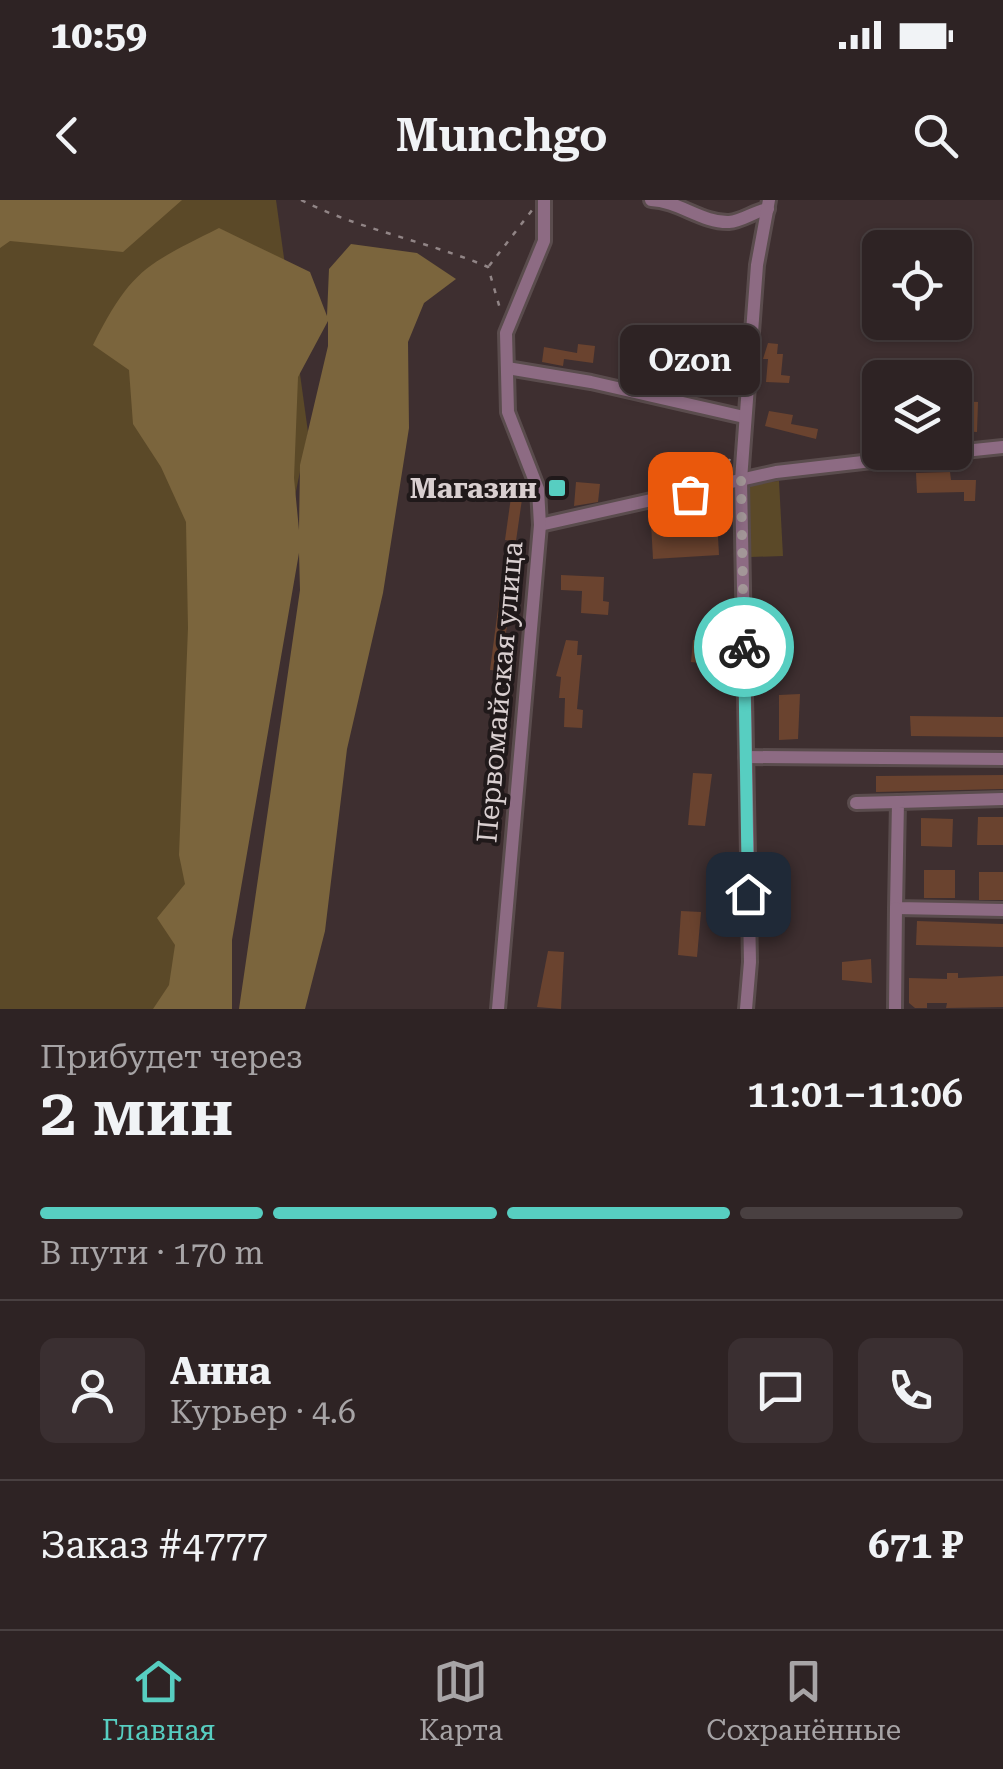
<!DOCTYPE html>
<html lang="ru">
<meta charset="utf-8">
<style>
:root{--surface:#2e2324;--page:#3a2f31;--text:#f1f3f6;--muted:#a7a4a6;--line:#494041;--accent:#57cec1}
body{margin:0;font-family:"Roboto Serif",serif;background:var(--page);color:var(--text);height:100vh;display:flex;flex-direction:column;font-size:38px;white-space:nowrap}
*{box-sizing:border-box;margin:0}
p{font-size:32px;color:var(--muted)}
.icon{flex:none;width:55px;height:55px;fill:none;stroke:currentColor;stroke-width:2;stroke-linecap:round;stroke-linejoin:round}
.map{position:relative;height:809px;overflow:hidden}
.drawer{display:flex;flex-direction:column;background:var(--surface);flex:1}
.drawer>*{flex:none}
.controls{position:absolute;left:862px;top:30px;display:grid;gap:20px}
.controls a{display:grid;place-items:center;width:110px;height:110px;border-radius:15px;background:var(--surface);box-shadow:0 2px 8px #0004,0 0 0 2px var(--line);font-size:50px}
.pin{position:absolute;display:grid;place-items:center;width:85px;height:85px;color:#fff;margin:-42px;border-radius:20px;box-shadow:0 5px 15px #0006}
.courier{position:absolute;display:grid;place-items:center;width:100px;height:100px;margin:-50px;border:8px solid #57cec1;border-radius:50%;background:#fff;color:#222;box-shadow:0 2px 12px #0007}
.bubble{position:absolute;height:70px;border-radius:15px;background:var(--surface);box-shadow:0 2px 8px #0004,0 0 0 2px var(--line);font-size:32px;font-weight:600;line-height:70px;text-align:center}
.summary em{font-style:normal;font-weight:600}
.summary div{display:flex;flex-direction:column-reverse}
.summary{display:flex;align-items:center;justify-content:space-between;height:170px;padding:0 40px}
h1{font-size:65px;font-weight:600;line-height:75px}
.bar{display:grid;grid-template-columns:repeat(4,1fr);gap:15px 10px;align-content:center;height:120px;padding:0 40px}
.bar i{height:12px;border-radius:8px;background:var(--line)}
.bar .active{background:var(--accent)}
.bar p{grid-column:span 4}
.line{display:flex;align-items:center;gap:25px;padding:0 40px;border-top:2px solid var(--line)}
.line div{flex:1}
.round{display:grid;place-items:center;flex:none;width:105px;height:105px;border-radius:15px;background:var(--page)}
.status{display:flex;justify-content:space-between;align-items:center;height:70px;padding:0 50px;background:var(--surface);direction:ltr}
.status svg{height:28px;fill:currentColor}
header{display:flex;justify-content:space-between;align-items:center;height:130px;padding:0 40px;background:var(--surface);font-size:45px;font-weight:600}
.tab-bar{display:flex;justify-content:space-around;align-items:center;height:140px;border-top:2px solid var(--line);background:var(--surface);font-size:28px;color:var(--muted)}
.tab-bar a{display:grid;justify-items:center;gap:5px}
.tab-bar .active{color:var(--accent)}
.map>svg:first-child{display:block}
</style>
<div class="status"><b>10:59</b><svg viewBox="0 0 49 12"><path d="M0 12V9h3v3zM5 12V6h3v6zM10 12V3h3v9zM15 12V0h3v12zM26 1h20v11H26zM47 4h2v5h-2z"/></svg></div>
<header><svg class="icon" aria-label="back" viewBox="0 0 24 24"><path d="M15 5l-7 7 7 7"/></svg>Munchgo<svg class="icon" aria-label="search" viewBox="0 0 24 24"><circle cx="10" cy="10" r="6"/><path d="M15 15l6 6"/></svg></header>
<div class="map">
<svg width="1003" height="809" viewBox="0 0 1003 809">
<rect width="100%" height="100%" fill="#3e2f30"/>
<g fill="#5b4928">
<path d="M0 0H276L308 232 191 809H0Z"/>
<path d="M779 281 783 356 750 357 747 283Z"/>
</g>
<g fill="#7b653d" fill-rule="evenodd">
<path d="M0 0H182L123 52 10 41 0 48Z"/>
<path d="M219 28 310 72 327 116 329 69 351 44 417 53 456 79 424 103 408 142 409 228 383 393 347 549 325 731 305 809H239L300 390 299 353 232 740V809H153L169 785 175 745 157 718 185 684 179 655 188 428 186 322 161 267 133 224 129 170 93 145C131 70 145 65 219 28ZM328 121V146L300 265 299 330 294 278 298 177Z"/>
</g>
<g fill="#6a432f">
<path d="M768 143 778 144 777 154H783L781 175 790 176 789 183 766 182 768 159H763Z"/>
<path d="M578 144 595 146 593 163 564 159 563 166 542 162 544 147 577 153Z"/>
<path d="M955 201 978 202 977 232 955 231Z"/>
<path d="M769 211 793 215 791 224 818 229 816 239 765 226Z"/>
<path d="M950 272 951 280H976L975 301H964V292L917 293 916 273Z"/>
<path d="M576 282 600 284 598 302 574 306Z"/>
<path d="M512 290 523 292 516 341 505 340Z"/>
<path d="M717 318 719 355 653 359 651 323Z"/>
<path d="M504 363 515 365 501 471 490 470Z"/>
<path d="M561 375 604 377 603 401 609 402 608 415 581 413 582 391 561 390Z"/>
<path d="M702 435H714L712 460 708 464 691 462 693 440H702Z"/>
<path d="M566 440 578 441 577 455H582L577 509 583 510 582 528 564 527 565 498H559L561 477 556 476Z"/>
<path d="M800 494 798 539 779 540V495Z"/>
<path d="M910 516 1003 517V537L911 536Z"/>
<path d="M693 573 712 574 705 626 688 625Z"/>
<path d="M1003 575V589L876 592V576Z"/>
<path d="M978 617H1003V645H977Z"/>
<path d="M921 618 953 619 952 647 921 646Z"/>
<rect x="924" y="670" width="31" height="28"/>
<rect x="979" y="672" width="24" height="28"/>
<path d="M681 711 701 712 697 757 678 755Z"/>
<path d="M917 721 1003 724V747L916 745Z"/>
<path d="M548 751 564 752 561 809 537 807Z"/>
<path d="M871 759 872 783 842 780V762Z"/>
<path d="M947 773H958V778L1003 776V807L946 808 947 803H927V808H915L909 803V778L947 779Z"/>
</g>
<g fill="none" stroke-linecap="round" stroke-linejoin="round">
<g stroke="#5a4c4d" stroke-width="18">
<g id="minor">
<path d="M651 0C679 1 702 23 729 22 743 21 754 11 768 9"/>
<path d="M507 168 591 182 744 217"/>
<path d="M955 252 1003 247"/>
<path d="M540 325 776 272 950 252"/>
<path d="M746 557 1003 559"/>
<path d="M1003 599 898 602 896 708 1003 710"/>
<path d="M856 603 898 602"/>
<path d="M498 809 540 325 538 289 508 212 506 133 544 41V0"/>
<path d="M746 809 750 762 741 280 757 65 769 0"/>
<path d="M895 809 896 708"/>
</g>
</g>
<g stroke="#918586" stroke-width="2.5" stroke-dasharray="5 8" stroke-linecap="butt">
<path d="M301 0C360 30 427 41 488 67L501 112"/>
<path d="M489 66 533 9"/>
<path d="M722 273 730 259"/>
</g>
<use href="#minor" stroke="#8d6b83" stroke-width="12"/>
</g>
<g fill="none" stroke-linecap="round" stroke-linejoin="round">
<path stroke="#a39798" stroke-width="10" stroke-dasharray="0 18" d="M690 294 741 280 744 447"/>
<path stroke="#57cec1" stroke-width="12" d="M744 447 748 694"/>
</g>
<rect fill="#57cec1" stroke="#20191a" stroke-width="4" x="547" y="278" width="20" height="20" rx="5"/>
<g text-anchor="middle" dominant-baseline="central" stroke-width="8" stroke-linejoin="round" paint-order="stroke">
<g font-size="28" font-weight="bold" fill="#d9cfd0" stroke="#20191a" text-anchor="end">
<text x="537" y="288">Магазин</text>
</g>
<g font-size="28" fill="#d9cfd0" stroke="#20191a">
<text transform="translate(500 492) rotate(-85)">Первомайская улица</text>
</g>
</g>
</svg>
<div class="controls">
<a><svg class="icon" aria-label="locate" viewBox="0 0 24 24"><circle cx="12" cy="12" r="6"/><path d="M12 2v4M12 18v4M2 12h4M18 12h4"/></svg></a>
<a><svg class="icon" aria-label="layers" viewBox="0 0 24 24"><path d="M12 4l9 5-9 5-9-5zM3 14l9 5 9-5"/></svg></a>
</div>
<div class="pin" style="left:690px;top:294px;background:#ea580c"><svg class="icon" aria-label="bag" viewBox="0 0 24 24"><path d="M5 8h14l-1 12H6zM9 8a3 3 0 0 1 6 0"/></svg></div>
<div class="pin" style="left:748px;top:694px;background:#1f2937"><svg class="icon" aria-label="home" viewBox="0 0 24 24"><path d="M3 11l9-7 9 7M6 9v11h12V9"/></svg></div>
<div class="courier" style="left:744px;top:447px"><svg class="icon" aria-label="bike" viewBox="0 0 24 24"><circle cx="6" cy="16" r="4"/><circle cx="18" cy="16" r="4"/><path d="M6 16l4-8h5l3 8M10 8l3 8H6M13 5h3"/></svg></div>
<div class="bubble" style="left:620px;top:125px;width:140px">Ozon</div>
</div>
<section class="drawer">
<div class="summary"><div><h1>2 мин</h1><p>Прибудет через</p></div><em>11:01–11:06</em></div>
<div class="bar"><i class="active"></i><i class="active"></i><i class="active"></i><i></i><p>В пути · 170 m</p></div>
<div class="line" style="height:180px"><a class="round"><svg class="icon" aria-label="person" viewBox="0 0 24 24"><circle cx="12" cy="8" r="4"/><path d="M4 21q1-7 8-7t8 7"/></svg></a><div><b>Анна</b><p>Курьер · 4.6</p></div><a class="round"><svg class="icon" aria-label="chat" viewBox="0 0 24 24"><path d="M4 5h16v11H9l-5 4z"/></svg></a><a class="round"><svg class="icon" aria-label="phone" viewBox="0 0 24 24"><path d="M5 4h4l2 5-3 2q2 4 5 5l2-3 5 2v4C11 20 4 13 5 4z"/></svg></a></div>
<div class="line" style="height:130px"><div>Заказ #4777</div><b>671 ₽</b></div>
</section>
<nav class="tab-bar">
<a class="active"><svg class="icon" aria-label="home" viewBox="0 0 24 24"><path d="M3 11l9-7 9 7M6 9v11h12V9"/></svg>Главная</a>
<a><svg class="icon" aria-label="map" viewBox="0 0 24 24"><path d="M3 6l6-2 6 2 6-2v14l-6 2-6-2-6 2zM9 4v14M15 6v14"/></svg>Карта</a>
<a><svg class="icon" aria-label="saved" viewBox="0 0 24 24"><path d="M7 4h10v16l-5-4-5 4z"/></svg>Сохранённые</a>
</nav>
